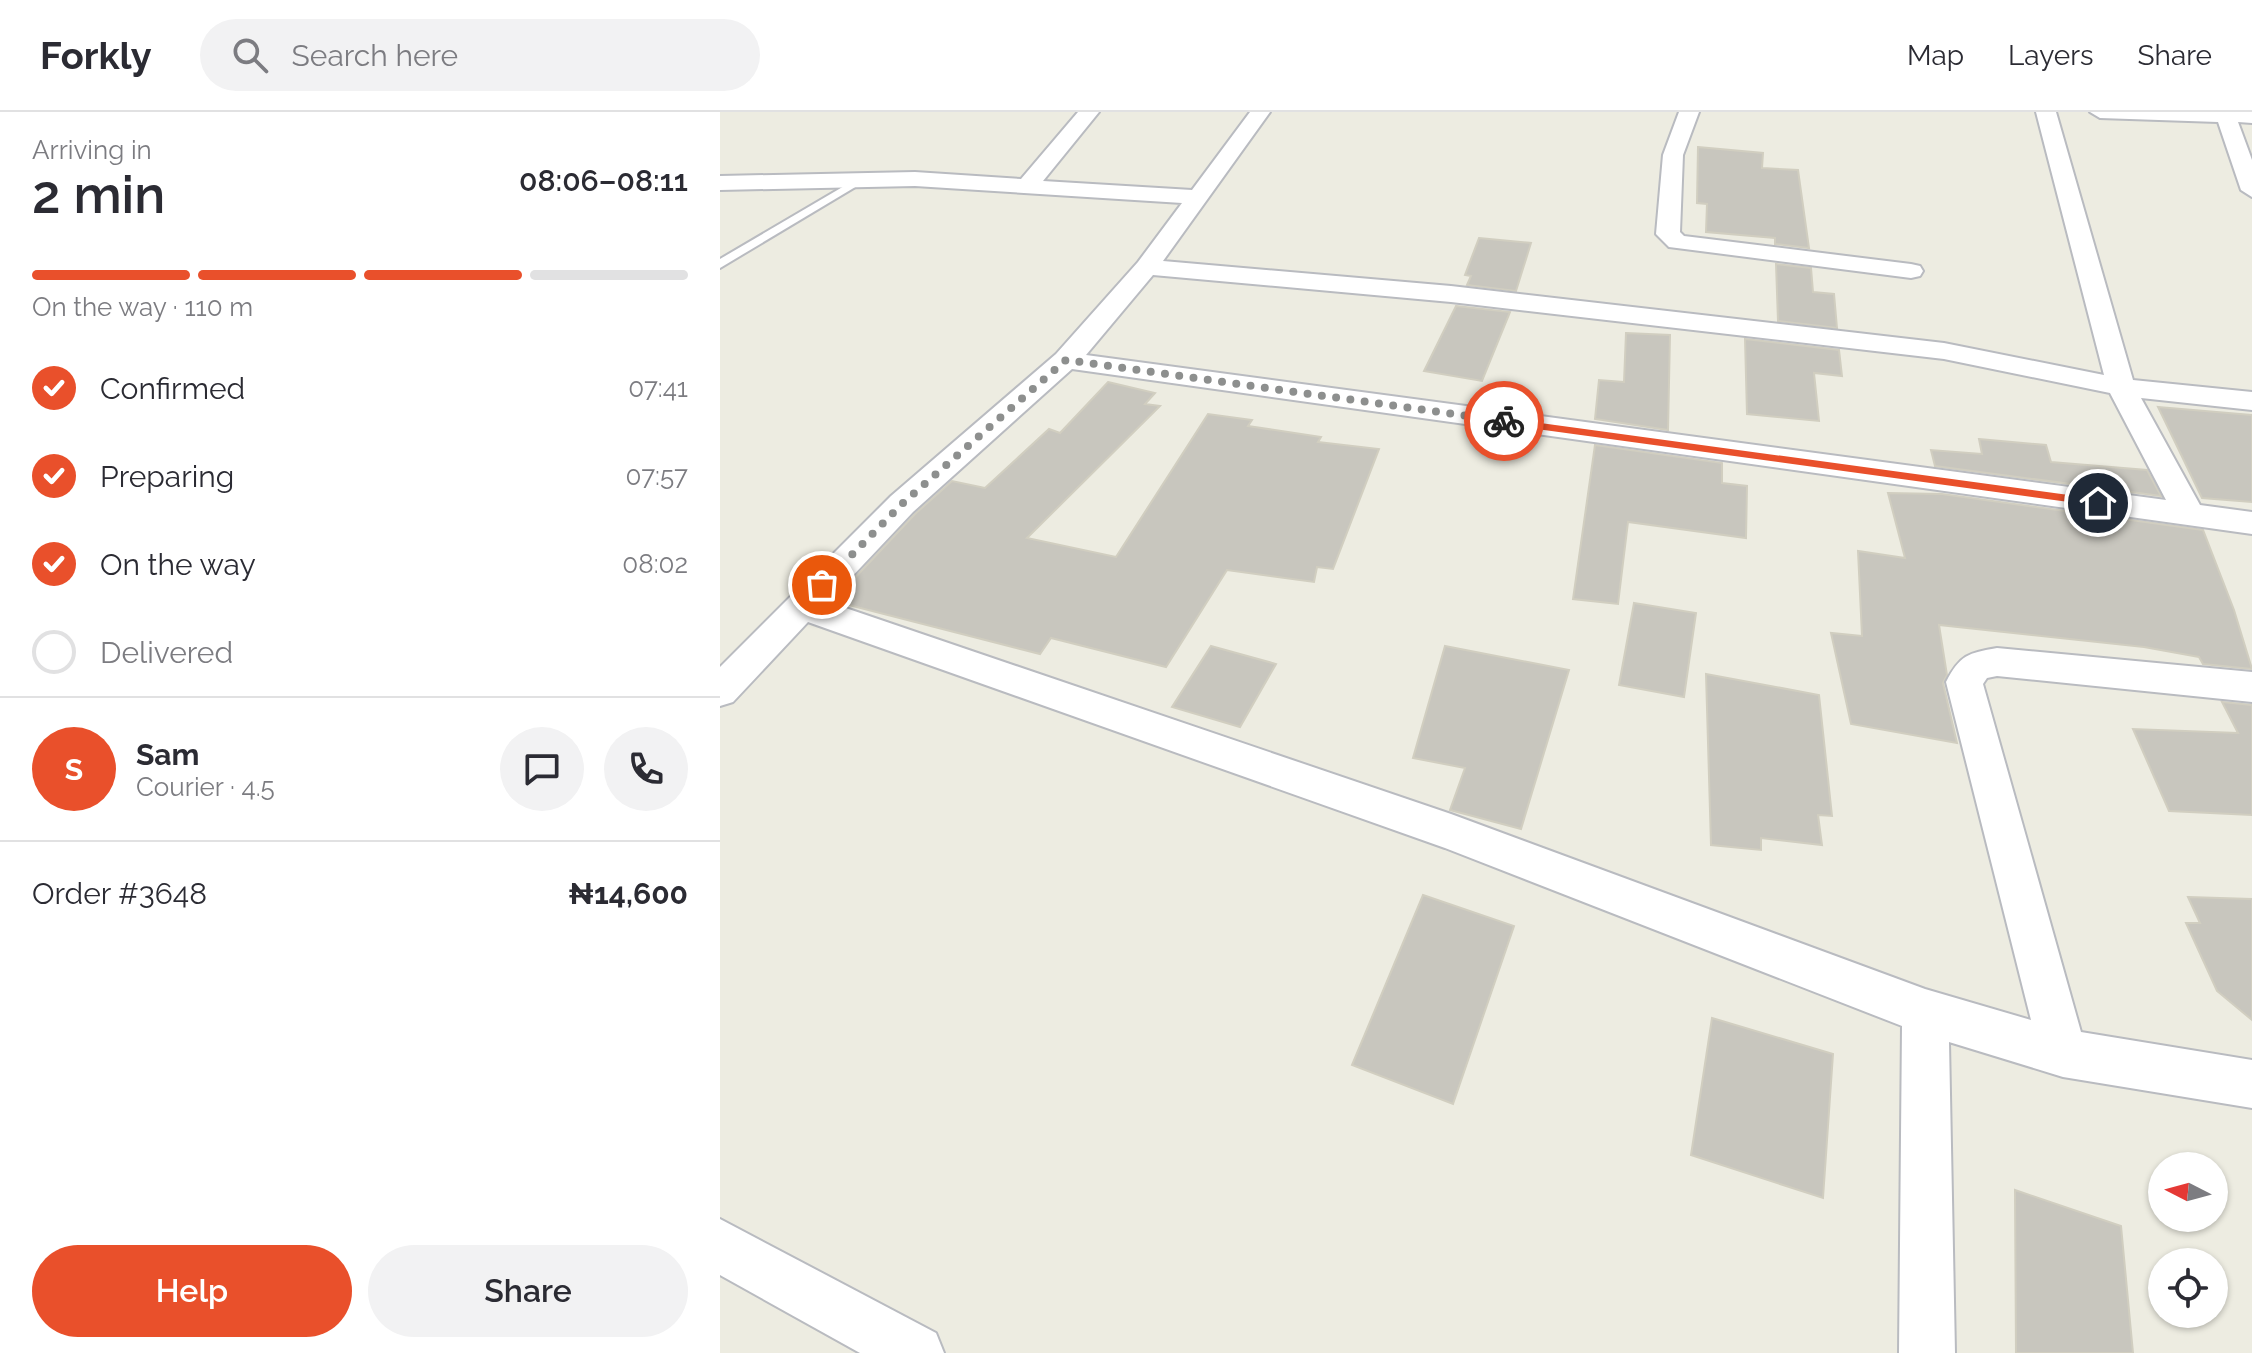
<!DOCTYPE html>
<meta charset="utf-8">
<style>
:root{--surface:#fff;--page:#f2f2f3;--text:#2b2b33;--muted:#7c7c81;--line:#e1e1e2;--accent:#e9502b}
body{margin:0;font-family:Raleway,sans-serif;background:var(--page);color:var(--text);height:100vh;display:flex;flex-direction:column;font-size:30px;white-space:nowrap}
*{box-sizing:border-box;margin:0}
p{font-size:26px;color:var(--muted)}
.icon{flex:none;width:44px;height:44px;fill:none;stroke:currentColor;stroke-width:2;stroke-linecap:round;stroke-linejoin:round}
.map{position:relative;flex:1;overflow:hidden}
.sheet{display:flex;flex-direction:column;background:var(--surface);width:720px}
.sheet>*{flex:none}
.needle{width:52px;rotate:276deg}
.controls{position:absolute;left:1428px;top:1040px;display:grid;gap:16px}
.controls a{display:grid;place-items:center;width:80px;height:80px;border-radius:50%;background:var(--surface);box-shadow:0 2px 6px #0004;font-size:40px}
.pin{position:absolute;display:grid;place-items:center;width:68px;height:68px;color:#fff;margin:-34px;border:4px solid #fff;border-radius:50%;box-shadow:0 2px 8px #0007}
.courier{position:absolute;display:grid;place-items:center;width:80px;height:80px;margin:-40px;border:6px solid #e9502b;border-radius:50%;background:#fff;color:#222;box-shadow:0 2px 10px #0007}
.overview em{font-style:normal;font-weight:600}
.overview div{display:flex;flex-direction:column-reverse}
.overview{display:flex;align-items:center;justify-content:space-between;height:136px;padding:0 32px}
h1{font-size:52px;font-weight:600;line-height:60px}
.bar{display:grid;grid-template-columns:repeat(4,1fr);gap:12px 8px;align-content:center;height:96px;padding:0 32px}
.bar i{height:10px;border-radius:6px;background:var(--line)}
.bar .current{background:var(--accent)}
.bar p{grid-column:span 4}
.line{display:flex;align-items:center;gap:20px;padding:0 32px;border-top:2px solid var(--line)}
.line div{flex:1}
.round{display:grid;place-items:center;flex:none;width:84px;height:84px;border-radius:42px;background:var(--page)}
ol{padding:0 32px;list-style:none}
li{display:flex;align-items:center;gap:24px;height:88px}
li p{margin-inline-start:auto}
li .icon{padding:8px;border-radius:50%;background:var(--accent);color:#fff;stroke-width:4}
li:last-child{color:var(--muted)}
li i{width:44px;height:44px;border:4px solid var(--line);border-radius:50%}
.primary-button{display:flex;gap:16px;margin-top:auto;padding:16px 32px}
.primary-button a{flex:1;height:92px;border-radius:48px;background:var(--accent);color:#fff;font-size:32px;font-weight:600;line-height:92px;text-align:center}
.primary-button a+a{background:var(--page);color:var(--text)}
header{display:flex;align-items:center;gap:48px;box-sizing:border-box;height:112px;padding:0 40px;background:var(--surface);border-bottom:2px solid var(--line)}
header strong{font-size:38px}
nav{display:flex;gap:44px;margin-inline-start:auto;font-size:28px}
.search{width:560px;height:72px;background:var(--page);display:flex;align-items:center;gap:20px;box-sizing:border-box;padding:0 28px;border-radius:44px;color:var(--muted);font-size:30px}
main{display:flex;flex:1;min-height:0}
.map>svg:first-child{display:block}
</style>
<header>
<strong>Forkly</strong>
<div class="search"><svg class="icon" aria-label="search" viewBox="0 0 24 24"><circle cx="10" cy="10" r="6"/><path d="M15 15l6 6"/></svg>Search here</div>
<nav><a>Map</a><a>Layers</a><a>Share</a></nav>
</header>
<main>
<section class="sheet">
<div class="overview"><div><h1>2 min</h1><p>Arriving in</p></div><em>08:06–08:11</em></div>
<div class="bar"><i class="current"></i><i class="current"></i><i class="current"></i><i></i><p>On the way · 110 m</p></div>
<ol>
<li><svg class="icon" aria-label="check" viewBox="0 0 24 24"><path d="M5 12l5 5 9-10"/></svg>Confirmed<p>07:41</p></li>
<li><svg class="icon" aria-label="check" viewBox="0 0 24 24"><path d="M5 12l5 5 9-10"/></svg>Preparing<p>07:57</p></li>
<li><svg class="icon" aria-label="check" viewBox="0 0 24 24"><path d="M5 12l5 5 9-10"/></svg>On the way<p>08:02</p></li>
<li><i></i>Delivered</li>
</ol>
<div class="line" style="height:144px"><b class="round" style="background:var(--accent);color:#fff">S</b><div><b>Sam</b><p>Courier · 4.5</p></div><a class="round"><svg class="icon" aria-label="chat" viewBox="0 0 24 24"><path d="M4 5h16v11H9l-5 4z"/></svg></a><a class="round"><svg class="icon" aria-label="phone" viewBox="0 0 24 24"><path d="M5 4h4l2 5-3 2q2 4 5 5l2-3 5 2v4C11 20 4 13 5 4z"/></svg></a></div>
<div class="line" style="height:104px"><div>Order #3648</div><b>₦14,600</b></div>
<div class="primary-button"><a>Help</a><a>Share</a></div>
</section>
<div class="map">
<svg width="1532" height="1241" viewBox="0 0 1532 1241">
<rect width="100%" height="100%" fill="#edece1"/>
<g fill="#c8c6be" stroke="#d1cec0" stroke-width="2">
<path d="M978 35 1043 41 1042 56 1078 58 1089 136 1055 132V126L986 120 987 92 977 91Z"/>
<path d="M759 126 811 131 796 179 747 173 751 164 745 163Z"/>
<path d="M1056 152 1091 156 1093 180 1114 182 1117 216 1058 209Z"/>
<path d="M736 194 790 200 762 269 704 259Z"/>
<path d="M906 221 950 223 948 318 875 307 879 268 904 270Z"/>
<path d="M1025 227 1119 238 1122 264 1094 261 1099 309 1027 302Z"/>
<path d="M388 270 435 281 425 292 440 294 307 426 396 445 488 302 532 308 528 314 601 325 598 330 659 337 613 457 597 455 594 470 507 458 446 555 331 526 320 542 113 489 195 402 232 369 265 376 329 317 340 321Z"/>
<path d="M1438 295 1532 303V390L1482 386Z"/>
<path d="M1259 327 1326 333 1331 350 1427 358 1441 384 1215 354 1211 338 1262 342Z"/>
<path d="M875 333 1002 351V371L1027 374 1026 426 908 410 898 492 853 487Z"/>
<path d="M1168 381 1222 382 1483 418 1514 498 1532 557 1483 552 1479 545 1424 535 1219 513 1227 563 1223 571 1237 631 1131 612 1111 521 1142 524 1138 439 1185 446Z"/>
<path d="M914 491 976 501 964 585 899 573Z"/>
<path d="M491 534 556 552 520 615 452 595Z"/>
<path d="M725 534 849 558 801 717 730 698 745 656 693 646Z"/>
<path d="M986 562 1099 583 1112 704 1098 703 1102 733 1041 726V738L991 733Z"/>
<path d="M1502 590 1532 593V703L1449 699 1413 617 1518 621Z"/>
<path d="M703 783 794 814 733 992 632 953Z"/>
<path d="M1468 785 1532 787V908L1497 879 1466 811H1480Z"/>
<path d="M992 906 1113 942 1103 1086 971 1043Z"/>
<path d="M1295 1078 1401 1114 1413 1241H1296Z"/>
</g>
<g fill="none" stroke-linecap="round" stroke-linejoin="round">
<g stroke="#b9bbc0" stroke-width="4">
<path id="lane" d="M143 63 149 66 147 68 0 156V147Z"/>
</g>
<g stroke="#b9bbc0" stroke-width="4">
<g id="street">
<path d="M358 0H379L323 69 472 78 530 0H550L443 149 731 174 1224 231 1384 263 1316 0H1336L1413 268 1532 280V298L1421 286 1480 393 1532 400V422L352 257 193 400 108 490 731 702 1205 877 1311 908 1226 570C1240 543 1248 541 1277 536L1532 560V590L1277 564 1267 566 1263 572 1361 920 1532 948V996L1343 965 1229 930 1235 1241H1179L1182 914 725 736 88 510 13 590 0 594V555L171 384 336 242 418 150 462 91 195 74 0 78V64L195 60 301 67ZM433 163 731 190 1224 247 1390 281 1446 388 366 243Z"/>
<path d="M959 0H979L963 43 960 120 964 124 1191 152 1200 154 1203 159 1200 164 1191 166 949 135 936 122 943 43Z"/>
<path d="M1370 0H1532V11L1518 10 1532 48V85L1521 78 1498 10 1380 6Z"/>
<path d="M0 1107 216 1221 224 1241H140L0 1163Z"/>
</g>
</g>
<use href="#lane" fill="#fff" fill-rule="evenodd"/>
<use href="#street" fill="#fff" fill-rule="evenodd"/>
</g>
<path fill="#e9502b" d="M784 306 1378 387 1383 391 1378 394 781 312V307Z"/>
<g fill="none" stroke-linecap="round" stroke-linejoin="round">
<path stroke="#8d8f8e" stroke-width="8" stroke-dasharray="0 14.4" d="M102 473 182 392 346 248 784 309"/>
</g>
</svg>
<div class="controls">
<a><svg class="needle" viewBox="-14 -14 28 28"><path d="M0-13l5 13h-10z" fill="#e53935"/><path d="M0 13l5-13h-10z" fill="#7c7c81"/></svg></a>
<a><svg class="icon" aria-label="locate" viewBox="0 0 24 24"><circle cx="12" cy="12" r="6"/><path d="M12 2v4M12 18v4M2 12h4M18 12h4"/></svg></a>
</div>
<div class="pin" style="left:102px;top:473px;background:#ea580c"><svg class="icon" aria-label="bag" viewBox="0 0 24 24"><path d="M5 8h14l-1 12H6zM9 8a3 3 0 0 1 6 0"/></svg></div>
<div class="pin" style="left:1378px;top:391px;background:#1f2937"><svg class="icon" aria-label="home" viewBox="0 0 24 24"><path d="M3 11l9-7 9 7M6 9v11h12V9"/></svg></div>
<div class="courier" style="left:784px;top:309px"><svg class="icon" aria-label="bike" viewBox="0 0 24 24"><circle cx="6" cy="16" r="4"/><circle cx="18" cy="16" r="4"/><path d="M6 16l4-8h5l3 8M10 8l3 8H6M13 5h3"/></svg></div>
</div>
</main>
